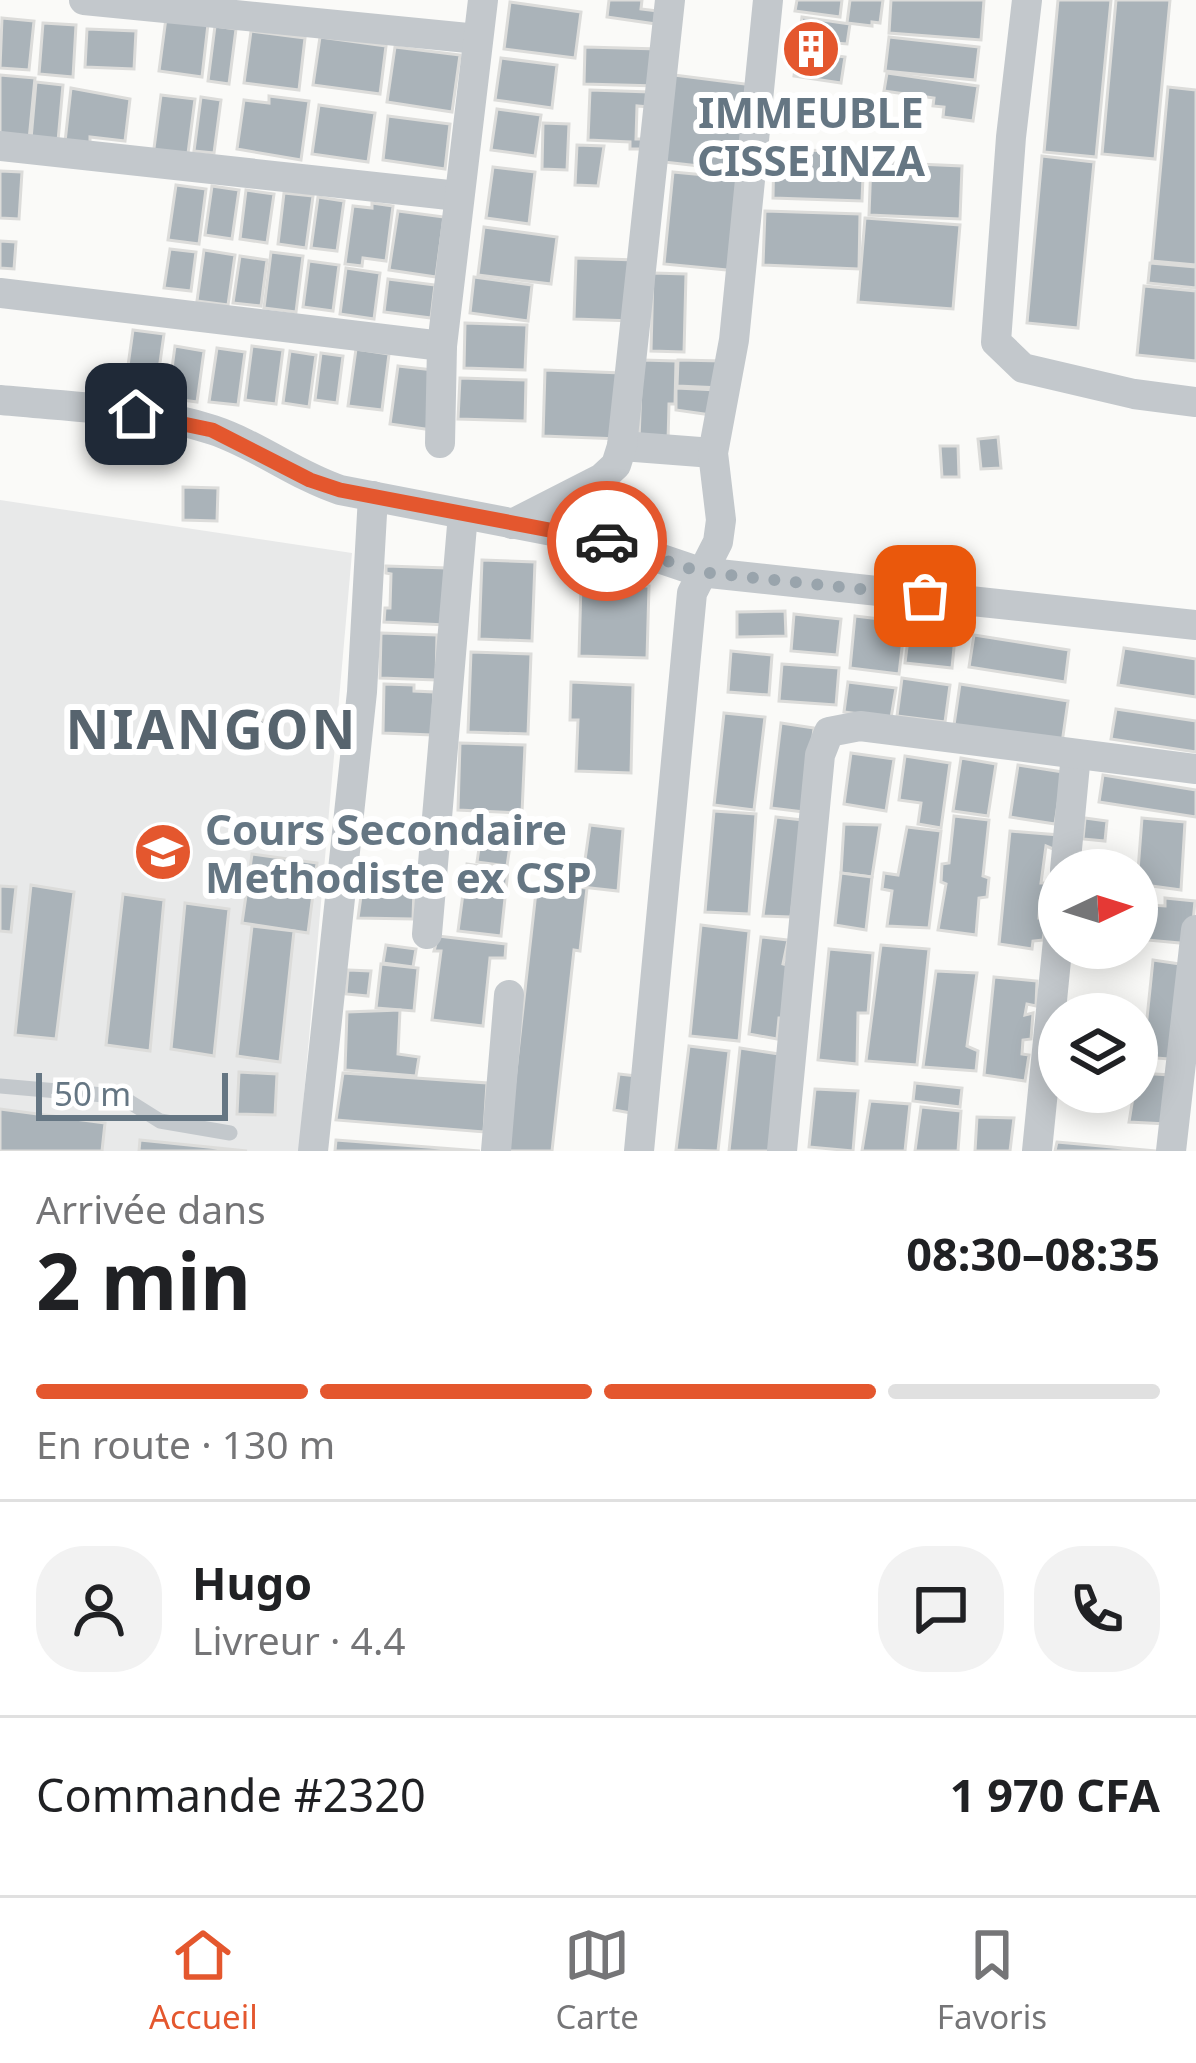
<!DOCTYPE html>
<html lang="fr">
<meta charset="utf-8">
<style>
:root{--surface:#fff;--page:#f2f2f2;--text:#202124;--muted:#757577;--line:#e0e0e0;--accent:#e4572e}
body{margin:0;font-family:"Noto Sans",sans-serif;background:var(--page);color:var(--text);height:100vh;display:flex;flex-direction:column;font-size:45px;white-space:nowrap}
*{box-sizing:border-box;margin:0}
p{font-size:39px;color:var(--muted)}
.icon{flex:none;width:66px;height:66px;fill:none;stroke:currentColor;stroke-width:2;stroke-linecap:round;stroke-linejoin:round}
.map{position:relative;height:1151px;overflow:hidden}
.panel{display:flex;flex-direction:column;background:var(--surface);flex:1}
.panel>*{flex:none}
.needle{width:78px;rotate:86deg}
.fabs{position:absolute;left:1038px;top:849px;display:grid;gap:24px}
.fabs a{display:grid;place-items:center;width:120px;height:120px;border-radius:50%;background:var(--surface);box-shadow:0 6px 30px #0003;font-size:60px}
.scale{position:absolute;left:36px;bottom:30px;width:192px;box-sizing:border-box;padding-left:12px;border:6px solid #657683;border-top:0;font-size:33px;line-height:42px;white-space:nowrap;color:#657683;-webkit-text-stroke:9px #fff;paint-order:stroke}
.pin{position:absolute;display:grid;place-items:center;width:102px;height:102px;color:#fff;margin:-51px;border-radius:24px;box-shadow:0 6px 18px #0006}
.courier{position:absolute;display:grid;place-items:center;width:120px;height:120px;margin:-60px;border:9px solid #e4572e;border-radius:50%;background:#fff;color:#222;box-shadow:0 3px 15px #0007}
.overview em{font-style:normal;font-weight:700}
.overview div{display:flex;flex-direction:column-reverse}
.overview{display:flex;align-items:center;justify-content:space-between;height:204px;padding:0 36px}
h1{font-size:78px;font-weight:700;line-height:90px}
.bar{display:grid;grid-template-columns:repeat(4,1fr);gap:18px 12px;align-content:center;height:144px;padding:0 36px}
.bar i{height:15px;border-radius:9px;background:var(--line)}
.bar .on{background:var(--accent)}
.bar p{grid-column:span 4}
.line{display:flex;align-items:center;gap:30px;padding:0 36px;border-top:3px solid var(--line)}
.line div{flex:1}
.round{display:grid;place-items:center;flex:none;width:126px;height:126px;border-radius:48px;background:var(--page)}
.menu{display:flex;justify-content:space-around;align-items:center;height:168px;border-top:3px solid var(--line);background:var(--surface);font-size:33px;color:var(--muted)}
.menu a{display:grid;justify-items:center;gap:6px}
.menu .on{color:var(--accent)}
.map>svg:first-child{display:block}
</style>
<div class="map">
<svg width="1196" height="1151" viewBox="0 0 1196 1151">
<rect width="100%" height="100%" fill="#fafaf8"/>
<path fill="#e8e9e9" d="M0 500 352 553 299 1151H0Z"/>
<g fill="#aab3b9" stroke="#dcdcda" stroke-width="3">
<path d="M609 0H642L641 9 658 11 656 24 607 17Z"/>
<path d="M797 0H842L840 17 795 11Z"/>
<path d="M850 0H883L880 23 872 22V26L847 23Z"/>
<path d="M891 0H984L981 40 889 33Z"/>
<path d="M1058 0H1111L1096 157 1044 152Z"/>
<path d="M1116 0H1170L1155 159 1102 154Z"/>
<path d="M510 2 581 12 575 58 504 49Z"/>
<path d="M802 17 850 24 847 44 825 42 823 54 845 57 841 83 794 76Z"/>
<path d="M2 18 34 21 29 70 0 68Z"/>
<path d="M166 18 208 24 202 77 159 71Z"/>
<path d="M43 23 76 25 73 77 39 74Z"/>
<path d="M215 26 236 29 229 84 208 81Z"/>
<path d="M87 29 136 31 134 69 85 67Z"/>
<path d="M251 31 305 38 299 90 244 83Z"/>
<path d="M320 37 386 46 380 94 313 85Z"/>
<path d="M889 37 979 47 975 80 885 71Z"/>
<path d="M395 47 460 55 452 112 387 102Z"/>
<path d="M585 47 659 49 658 86 584 84Z"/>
<path d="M501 58 557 65 552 108 495 100Z"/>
<path d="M887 73 978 86 973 121 943 117 944 107 933 106 934 98 884 91Z"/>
<path d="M0 75 35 78 29 140 0 138Z"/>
<path d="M674 75 753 85 743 171 664 162Z"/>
<path d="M36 82 63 85 58 141 31 139Z"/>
<path d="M1168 87 1196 90V265L1152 261Z"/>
<path d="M71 88 130 99 125 141 90 137V145L65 142Z"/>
<path d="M590 90 650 92 649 107 637 106 636 139H644V149H630V142L588 140Z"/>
<path d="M161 95 195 99 187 161 153 156Z"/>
<path d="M269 96 309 101 301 160 237 149 244 100 269 103Z"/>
<path d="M201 97 221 100 214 153 194 151Z"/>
<path d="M319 105 375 113 368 162 312 154Z"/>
<path d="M497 109 541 115 535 156 491 150Z"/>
<path d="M388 116 450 124 445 169 383 160Z"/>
<path d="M543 123 569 124 567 170 542 169Z"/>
<path d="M577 145 604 146 598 186 575 185Z"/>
<path d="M774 149 864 152 862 201 773 198Z"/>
<path d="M1042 156 1094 162 1078 328 1027 323Z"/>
<path d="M871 162 962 166 960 219 869 215Z"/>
<path d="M493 167 535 172 529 224 486 218Z"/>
<path d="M0 171 22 172 19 219 0 218Z"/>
<path d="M673 172 748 179 738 271 664 264Z"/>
<path d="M176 185 206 189 199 244 168 240Z"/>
<path d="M212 186 239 190 232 239 205 235Z"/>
<path d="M246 190 274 194 267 243 240 239Z"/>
<path d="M284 193 313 196 306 248 278 244Z"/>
<path d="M318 197 344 201 337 251 311 248Z"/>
<path d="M372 203 393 206 386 261 363 258 362 266 345 264 353 206 372 208Z"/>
<path d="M398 211 444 217 436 277 389 270Z"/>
<path d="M765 211 860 214 859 269 763 265Z"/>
<path d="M865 218 960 225 953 309 858 302Z"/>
<path d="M484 227 557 237 551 284 478 275Z"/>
<path d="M0 241 16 242 14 269 0 268Z"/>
<path d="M170 249 196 252 191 291 164 288Z"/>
<path d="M204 250 235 255 228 305 197 301Z"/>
<path d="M271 252 303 256 296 312 264 308Z"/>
<path d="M240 256 267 260 261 306 233 303Z"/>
<path d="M576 258 636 260 634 321 574 319Z"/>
<path d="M309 261 339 265 333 311 303 307Z"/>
<path d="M1150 263 1196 267V288L1148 283Z"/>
<path d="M346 268 380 273 374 319 340 314Z"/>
<path d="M653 273 686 274 684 352 651 351Z"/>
<path d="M474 277 532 285 528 321 470 313Z"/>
<path d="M388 279 435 285 431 318 384 312Z"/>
<path d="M1144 286 1196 291V361L1137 355Z"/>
<path d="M465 323 527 325 525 370 464 368Z"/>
<path d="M133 330 164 334 157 384 126 380Z"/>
<path d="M175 346 204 351 197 402 168 398Z"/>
<path d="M252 346 283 350 276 404 245 400Z"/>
<path d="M217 348 245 352 238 405 209 402Z"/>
<path d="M356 349 389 354 382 410 348 406Z"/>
<path d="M290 351 316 355 309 407 283 403Z"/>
<path d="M321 353 343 356 337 403 315 400Z"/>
<path d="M642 360 676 361 675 404H669L668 441 639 440Z"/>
<path d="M678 360 723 361 722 388 677 386Z"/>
<path d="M398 366 434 370 432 430 390 424Z"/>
<path d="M545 370 622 373 620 439 543 436Z"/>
<path d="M460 378 526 380 525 421 458 419Z"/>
<path d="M676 388 718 390V416L676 410Z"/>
<path d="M998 437 1001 468 981 469 978 439Z"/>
<path d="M940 446H958L959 477H942Z"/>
<path d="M183 487 218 488 217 521 183 520Z"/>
<path d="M482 560 535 562 532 641 479 639Z"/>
<path d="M386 566 447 568 446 625 384 622 385 608H390L391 574 386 573Z"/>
<path d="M581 584 649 586 647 658 579 656Z"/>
<path d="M785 611 786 636 737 637V612Z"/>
<path d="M794 614 841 619 837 655 791 651Z"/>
<path d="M855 616 905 622 899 674 850 668Z"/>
<path d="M910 623 956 627 952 668 905 663Z"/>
<path d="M381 633 437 635 436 680 380 678Z"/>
<path d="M974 635 1069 650 1065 682 969 667Z"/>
<path d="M1124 648 1196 659V697L1118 685Z"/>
<path d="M731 651 772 655 769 695 728 692Z"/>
<path d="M471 652 531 654 528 734 468 732Z"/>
<path d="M782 664 839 668 836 705 779 701Z"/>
<path d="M902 678 950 685 945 722 897 716Z"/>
<path d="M571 682 633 685 631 773 576 771 578 720H570Z"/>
<path d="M848 682 896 688 891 718 844 712Z"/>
<path d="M384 684 414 685V691L434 692 432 735 383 733Z"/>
<path d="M960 684 1068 701 1062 743 954 725Z"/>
<path d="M1116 709 1196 721V752L1111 739Z"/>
<path d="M724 713 765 717 754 810 714 805Z"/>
<path d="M264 720 266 743 247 744 245 721Z"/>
<path d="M781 723 814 728 804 812 771 808Z"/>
<path d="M460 743 525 745 522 813 458 810Z"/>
<path d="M851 753 894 759 886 811 844 804Z"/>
<path d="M905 756 950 763 941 828 918 824 921 803 899 800Z"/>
<path d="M961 758 996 764 988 816 953 811Z"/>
<path d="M1018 765 1063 772 1055 824 1010 817Z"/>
<path d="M1103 775 1196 790V817L1099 802Z"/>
<path d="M714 811 756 814 749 914 705 912Z"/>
<path d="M954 816 989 820 983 876 989 878 987 897 979 898 976 935 938 930 946 884 941 882 942 864 949 863Z"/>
<path d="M776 817 803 820 791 917 763 916Z"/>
<path d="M1085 818 1107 821 1105 841 1083 839Z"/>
<path d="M1142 818 1185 822 1181 890 1137 884Z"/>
<path d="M844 824 880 825 872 877 841 873Z"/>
<path d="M590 825 623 829 618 891 563 885V866L584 867Z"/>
<path d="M907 827 941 831 929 928 887 926 892 891 882 889 884 873 898 875Z"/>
<path d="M482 828 512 832 507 866 477 862Z"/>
<path d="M1010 831 1059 835 1058 851 1046 846 1041 883H1050L1048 902 1040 901 1039 918H1047L1043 940 1033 941 1032 949 999 944Z"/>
<path d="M252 854 317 863 308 933 242 923Z"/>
<path d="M467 864 508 870 501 936 458 931Z"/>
<path d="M365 867 403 872 399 887 414 888 413 919 358 918Z"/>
<path d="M841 873 872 877 866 930 835 925Z"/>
<path d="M537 883 587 888 580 951 574 950 552 1151H507Z"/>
<path d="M31 885 74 892 56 1039 15 1035Z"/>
<path d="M0 886 16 887 11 932 0 931Z"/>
<path d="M123 894 164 900 150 1051 106 1045Z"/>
<path d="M1165 898 1195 901 1191 944 1147 940 1150 905 1165 906Z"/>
<path d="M185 903 229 909 214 1056 171 1049Z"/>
<path d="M701 925 749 931 739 1041 690 1036Z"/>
<path d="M252 926 294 931 280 1062 237 1056Z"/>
<path d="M438 936 506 944 505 958H490L483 1026 432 1020 441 951H434Z"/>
<path d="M761 937 788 940 783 964 791 966 788 1018H779L777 1039 749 1034Z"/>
<path d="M386 945 416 949 413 967 383 963Z"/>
<path d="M881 945 929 949 917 1065 866 1061Z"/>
<path d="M829 949 873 953 868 1013H858L857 1064 818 1060Z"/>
<path d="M1153 960 1180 964 1169 1059 1143 1057Z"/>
<path d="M381 964 418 968 414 1011 376 1008Z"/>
<path d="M348 970 371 971 368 996 346 994Z"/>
<path d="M936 971 977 973 967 1046 978 1051 976 1071 923 1067Z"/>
<path d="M994 977 1037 981 1036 1006 1027 1004 1025 1015 1033 1013 1031 1039 1023 1040 1022 1054 1029 1055 1025 1081 984 1075Z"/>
<path d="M400 1010 398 1054 419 1057 416 1076 345 1070 347 1012Z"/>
<path d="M689 1046 729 1051 718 1151 676 1150Z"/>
<path d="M740 1048 779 1054 771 1151H729Z"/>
<path d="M239 1072 277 1074 275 1115 237 1114Z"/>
<path d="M343 1073 487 1083 484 1132 336 1120Z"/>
<path d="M1137 1073 1171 1075 1167 1124 1129 1122Z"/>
<path d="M619 1074 637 1076 631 1113 614 1110Z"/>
<path d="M915 1083 962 1088 960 1107 913 1101Z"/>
<path d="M815 1089 858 1091 853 1151 809 1147Z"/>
<path d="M870 1101 910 1104 905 1151H862Z"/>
<path d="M921 1107 961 1111 958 1151H915Z"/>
<path d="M0 1109 105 1123 102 1151H0Z"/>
<path d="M977 1117 1014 1118 1010 1151H975Z"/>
<path d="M140 1140 247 1151H139Z"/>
<path d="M336 1140 480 1151H335Z"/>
<path d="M1057 1142 1156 1151H1055Z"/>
</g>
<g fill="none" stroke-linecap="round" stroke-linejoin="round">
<path stroke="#c3c8cc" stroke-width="15" d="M0 1086 104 1095 125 1099 160 1121 230 1133"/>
<g stroke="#c3c8cc" stroke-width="30">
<path d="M84 0 478 39"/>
<path d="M1027 0 1011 137 996 342 1023 368 1134 394 1196 402"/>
<path d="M0 146 458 196"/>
<path d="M0 293 442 346"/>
<path d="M0 400C70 407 146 408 213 430 258 445 295 475 340 490L614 543 700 572 1196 625"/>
<path d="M440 443 442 346 483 0"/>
<path d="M622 446 713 453"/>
<path d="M512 524 602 478 616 465 622 446 670 0"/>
<path d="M1065 870 1076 754"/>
<path d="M427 934 463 514"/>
<path d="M313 1151 362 692 373 496"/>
<path d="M496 1151 509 995"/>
<path d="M639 1151 692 593 718 542 721 520 713 453 734 340 768 0"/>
<path d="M782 1151 820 755 829 732 860 726 1196 769"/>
<path d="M1037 1151 1059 930"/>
<path d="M1171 1151 1196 930"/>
</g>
</g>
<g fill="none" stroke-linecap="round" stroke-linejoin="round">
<path stroke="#99a4ac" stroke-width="12" stroke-dasharray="0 21.6" d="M607 541 700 572 925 596"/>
<path stroke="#e4572e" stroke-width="15" d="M136 414 212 430 310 480 340 490 607 541"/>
</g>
<defs>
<g id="building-disc" transform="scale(3)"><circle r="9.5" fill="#e4572e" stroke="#fff"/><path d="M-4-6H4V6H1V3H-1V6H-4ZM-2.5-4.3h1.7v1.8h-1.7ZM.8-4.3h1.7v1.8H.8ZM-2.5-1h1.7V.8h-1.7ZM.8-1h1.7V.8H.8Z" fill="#fff"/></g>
<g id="university-disc" transform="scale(3)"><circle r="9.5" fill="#e4572e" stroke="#fff"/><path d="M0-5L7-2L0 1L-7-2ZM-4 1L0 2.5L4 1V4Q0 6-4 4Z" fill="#fff"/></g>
</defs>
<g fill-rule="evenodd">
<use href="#building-disc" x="811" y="49"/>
<use href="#university-disc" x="163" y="852"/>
</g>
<g text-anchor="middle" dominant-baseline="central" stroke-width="12" stroke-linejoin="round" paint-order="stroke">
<g font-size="42" font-weight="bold" fill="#657683" stroke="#fff">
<text x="811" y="111">IMMEUBLE<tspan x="811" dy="48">CISSE INZA</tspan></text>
<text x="205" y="828" text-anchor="start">Cours Secondaire<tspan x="205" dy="48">Methodiste ex CSP</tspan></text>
</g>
<g font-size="54" font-weight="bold" letter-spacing="3" fill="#57646e" stroke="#fff">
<text x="212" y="728">NIANGON</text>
</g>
</g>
</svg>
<div class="fabs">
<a><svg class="needle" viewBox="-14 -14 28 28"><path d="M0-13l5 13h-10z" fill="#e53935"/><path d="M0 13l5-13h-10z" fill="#757577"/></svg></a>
<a><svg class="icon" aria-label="layers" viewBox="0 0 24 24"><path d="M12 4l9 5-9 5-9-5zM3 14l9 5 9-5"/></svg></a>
</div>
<div class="scale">50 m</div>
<div class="pin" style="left:925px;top:596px;background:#ea580c"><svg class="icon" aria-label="bag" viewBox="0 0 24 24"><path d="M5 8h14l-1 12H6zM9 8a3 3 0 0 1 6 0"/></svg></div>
<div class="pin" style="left:136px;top:414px;background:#1f2937"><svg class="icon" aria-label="home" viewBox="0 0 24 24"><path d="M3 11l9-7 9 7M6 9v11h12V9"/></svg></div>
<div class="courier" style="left:607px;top:541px"><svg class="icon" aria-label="car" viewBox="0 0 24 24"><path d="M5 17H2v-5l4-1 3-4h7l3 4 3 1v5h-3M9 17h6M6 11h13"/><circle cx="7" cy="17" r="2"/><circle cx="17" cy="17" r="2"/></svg></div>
</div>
<section class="panel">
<div class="overview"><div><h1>2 min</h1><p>Arrivée dans</p></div><em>08:30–08:35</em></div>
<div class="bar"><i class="on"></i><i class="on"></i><i class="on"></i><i></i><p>En route · 130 m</p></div>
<div class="line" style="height:216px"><a class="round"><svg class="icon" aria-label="person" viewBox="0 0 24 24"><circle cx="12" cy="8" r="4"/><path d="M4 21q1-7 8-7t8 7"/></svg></a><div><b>Hugo</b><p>Livreur · 4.4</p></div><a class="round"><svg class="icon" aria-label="chat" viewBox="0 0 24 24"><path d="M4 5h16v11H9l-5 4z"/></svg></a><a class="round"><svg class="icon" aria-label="phone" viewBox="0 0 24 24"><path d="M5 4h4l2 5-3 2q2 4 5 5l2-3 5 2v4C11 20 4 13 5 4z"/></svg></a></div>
<div class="line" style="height:156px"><div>Commande #2320</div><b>1 970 CFA</b></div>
</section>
<nav class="menu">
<a class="on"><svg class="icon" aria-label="home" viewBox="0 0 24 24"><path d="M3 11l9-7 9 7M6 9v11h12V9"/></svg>Accueil</a>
<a><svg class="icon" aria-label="map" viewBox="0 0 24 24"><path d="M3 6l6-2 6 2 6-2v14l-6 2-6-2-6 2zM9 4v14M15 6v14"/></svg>Carte</a>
<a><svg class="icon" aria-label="saved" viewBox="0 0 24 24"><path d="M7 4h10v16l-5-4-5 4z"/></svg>Favoris</a>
</nav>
